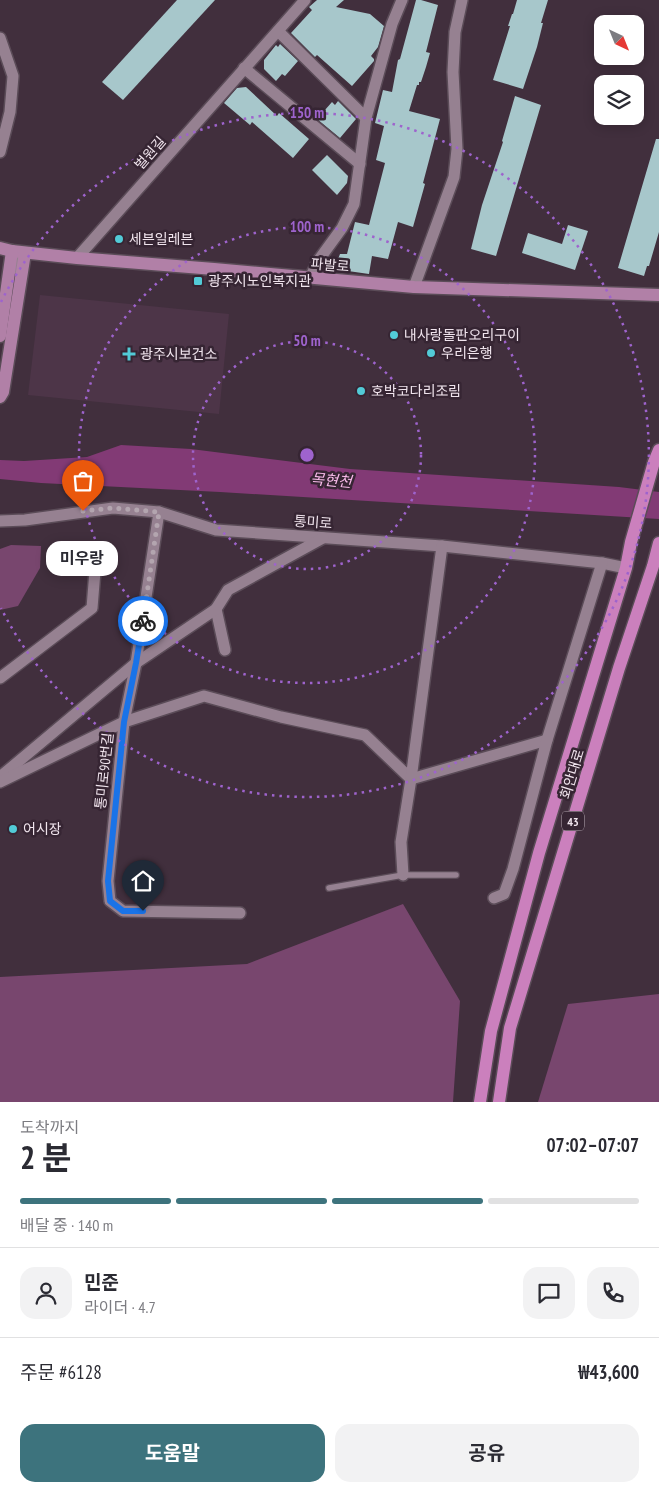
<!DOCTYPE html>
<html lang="ko">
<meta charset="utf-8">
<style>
:root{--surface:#fff;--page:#f2f2f3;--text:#2b2b33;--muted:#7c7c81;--line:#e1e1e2;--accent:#3d737d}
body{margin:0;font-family:"PT Sans Narrow","Noto Sans KR",sans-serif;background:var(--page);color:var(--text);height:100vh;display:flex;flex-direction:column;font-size:19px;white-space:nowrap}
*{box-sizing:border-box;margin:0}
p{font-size:16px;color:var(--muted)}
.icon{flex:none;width:28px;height:28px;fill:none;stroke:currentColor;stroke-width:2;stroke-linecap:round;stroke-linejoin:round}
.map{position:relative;height:1102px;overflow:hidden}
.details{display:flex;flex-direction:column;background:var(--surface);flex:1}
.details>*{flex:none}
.needle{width:32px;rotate:137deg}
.buttons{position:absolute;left:594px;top:15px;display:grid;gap:10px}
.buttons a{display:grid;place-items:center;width:50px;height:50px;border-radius:10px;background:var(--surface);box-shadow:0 2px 12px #0003;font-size:25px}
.pin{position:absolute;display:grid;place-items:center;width:42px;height:42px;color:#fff;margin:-51px -21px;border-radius:50% 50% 50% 0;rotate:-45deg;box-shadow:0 0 5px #0007}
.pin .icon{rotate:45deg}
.courier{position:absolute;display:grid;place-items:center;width:50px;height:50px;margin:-25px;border:4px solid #1a73e8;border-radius:50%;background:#fff;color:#222;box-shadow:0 1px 6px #0007}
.bubble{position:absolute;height:35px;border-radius:15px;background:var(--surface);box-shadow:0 2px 12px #0003;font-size:16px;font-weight:700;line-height:35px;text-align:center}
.overview em{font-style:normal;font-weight:700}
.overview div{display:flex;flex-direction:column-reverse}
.overview{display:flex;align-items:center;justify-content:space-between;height:85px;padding:0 20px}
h1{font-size:32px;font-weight:700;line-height:38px}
.bar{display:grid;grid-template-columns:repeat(4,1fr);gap:8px 5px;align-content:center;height:60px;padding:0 20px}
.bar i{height:6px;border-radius:4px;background:var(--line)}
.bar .on{background:var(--accent)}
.bar p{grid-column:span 4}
.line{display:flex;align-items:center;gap:12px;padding:0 20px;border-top:1px solid var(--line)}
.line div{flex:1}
.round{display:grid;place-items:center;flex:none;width:52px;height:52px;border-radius:15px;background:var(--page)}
.action{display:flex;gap:10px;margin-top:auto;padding:10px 20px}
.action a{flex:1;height:58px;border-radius:15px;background:var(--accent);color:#fff;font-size:20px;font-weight:700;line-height:58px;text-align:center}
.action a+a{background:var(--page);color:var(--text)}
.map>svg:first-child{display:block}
</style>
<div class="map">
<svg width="659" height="1102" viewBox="0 0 659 1102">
<rect width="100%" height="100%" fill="#412f3d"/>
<path fill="#4d3548" d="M40 295 229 314 219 414 28 395Z"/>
<g fill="#78466e">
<path d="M11 545 41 546 40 568 18 606 0 610V549Z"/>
<path d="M403 904 460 1001 453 1102H0V977L247 964Z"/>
<path d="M659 994V1102H538L568 1004Z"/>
</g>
<path fill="#823a75" d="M121 445 191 449 350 469 619 487 659 492V519L220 492 41 483 0 479V460L24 461 87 457Z"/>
<g fill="#a7c7cb">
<path d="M177 0H215L123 100 102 82Z"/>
<path d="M317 0H344L336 7 370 14 384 26 378 47 371 56 374 59V61L352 86 317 55 315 57 291 33 312 10 309 7Z"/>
<path d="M416 0H421L438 5 426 52 430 53 426 67 421 82H419V85H417L409 111 440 119 423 183 425 184 413 227 398 222 388 259 372 256 369 274 341 270V265L336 264 340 254H347L355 222 369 225 385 163 376 160 384 126 375 123 383 90 392 92 398 60 400 59Z"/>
<path d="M517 0H548L541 23H543L537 47 523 89 493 80 510 26H508L512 14H513Z"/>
<path d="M280 44 298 61 285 76 282 74 276 81 264 69V60L276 45 278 47Z"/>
<path d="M246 87 277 116 279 113 309 139 293 158 252 122 250 125 224 103 237 88Z"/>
<path d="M515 96 541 105 496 256 471 249 482 205 503 142 502 141Z"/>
<path d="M338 101 356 119 340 138 317 119 332 102 335 105Z"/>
<path d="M656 139H659V232L649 266H647L644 276 618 268Z"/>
<path d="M327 155 348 176 347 183 337 195 312 170Z"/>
<path d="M568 225 588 231 575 270 522 253 528 233 562 244Z"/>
</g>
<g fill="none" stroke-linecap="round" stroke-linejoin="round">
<g stroke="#5b4c58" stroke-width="8">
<g id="lane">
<path d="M15 271 18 252"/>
<path d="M329 888 403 875H456"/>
</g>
</g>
<g stroke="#5b4c58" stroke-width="14">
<g id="street">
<path d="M278 31 366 118"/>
<path d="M0 38 13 76 10 112 0 152"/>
<path d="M244 68 360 164"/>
<path d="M77 258 305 0"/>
<path d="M310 278 318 261 342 228 354 204 366 118 392 24 402 0"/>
<path d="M414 287 454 177 457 149 453 72 455 32 462 0"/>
<path d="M159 512 136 663 124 722 108 881 110 901 123 911 240 913"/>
<path d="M0 521 25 520 113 508 159 512 216 530 442 546 602 563 626 568"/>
<path d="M216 609 225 650"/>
<path d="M0 678 92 608 95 571"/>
<path d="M0 777 136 663 216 609 228 590 323 538"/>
<path d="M0 782 124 722 204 696 281 717 365 735 411 779 547 740"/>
<path d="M403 875 401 842 411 779 442 546"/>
<path d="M494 898 504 894 513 869 547 740 602 563"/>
</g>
</g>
<g stroke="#5b4c58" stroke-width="15">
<g id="secondary">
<path d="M0 248 12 251 77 258 214 269 414 287 659 295"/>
<path d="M0 336 12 251"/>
<path d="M0 397 3 392 25 253"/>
</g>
</g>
<g stroke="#5b4c58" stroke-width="15">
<g id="primary">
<path d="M480 1102 491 1031 539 853 626 568 631 542 654 462 659 450"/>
<path d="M499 1102 510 1028 619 668 653 566 659 543"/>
</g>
</g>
<use href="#lane" stroke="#968191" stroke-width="5.5"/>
<use href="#street" stroke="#968191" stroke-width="11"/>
<use href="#secondary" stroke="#b180a7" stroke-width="12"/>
<use href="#primary" stroke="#cb80bd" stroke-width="12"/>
</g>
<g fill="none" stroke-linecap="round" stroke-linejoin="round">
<path stroke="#b3a5af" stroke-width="5" stroke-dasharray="0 9" d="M83 511 113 508 159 512 143 621"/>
<path stroke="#1a73e8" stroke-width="6" d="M143 621 136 663 124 722 108 881 110 901 123 911H143"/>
</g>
<g fill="none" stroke="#9e63cd" stroke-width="2.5" stroke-dasharray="2.5 5">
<circle cx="307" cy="455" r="114"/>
<circle cx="307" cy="455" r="228"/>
<path d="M1 302A342 342 0 1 1 1 608"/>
</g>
<g fill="#52cbd7" stroke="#362533" stroke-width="2">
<circle cx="119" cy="239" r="5"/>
<rect x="193" y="276" width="10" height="10" rx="2.5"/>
<circle cx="394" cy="335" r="5"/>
<circle cx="431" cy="353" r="5"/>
<path d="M126.5 346.5h5v5h5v5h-5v5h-5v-5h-5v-5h5z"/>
<circle cx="361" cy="391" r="5"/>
<circle cx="13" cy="829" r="5"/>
</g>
<g text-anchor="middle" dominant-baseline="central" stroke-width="5" stroke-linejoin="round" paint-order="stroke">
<rect fill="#362533" stroke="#b8abb5" stroke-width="1" x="562" y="811.5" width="22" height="19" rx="4"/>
<g font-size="12" font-weight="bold" fill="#f0e4ed">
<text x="573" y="821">43</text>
</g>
<g font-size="14" fill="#f0e4ed" stroke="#362533">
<text transform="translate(150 153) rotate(-49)">벌원길</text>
<text transform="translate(330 265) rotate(5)">파발로</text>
<text transform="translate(313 522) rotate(4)">통미로</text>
<text transform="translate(104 771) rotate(-84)">통미로90번길</text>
<text transform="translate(572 774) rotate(-73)">회안대로</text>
</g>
<g font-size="14" fill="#f0e4ed" stroke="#362533" text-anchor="start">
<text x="129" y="239">세븐일레븐</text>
<text x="208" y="281">광주시노인복지관</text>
<text x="404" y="335">내사랑돌판오리구이</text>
<text x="441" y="353">우리은행</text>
<text x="140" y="354">광주시보건소</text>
<text x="371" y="391">호박코다리조림</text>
<text x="23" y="829">어시장</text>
</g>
<g font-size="15" font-style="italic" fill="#f9bbeb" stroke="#362533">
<text transform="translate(331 480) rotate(5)">목현천</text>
</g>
</g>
<circle cx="307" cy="455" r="8" fill="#9e63cd" stroke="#362533" stroke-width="2.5"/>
<g font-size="15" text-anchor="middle" font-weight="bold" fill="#9e63cd" stroke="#362533" stroke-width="5" stroke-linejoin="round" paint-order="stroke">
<text x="307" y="118">150 m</text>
<text x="307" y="232">100 m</text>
<text x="307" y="346">50 m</text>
</g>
</svg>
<div class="buttons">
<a><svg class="needle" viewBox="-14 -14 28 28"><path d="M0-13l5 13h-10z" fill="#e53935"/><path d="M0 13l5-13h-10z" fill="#7c7c81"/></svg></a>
<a><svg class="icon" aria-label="layers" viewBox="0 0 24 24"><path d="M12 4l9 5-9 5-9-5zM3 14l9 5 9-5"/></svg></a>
</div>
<div class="pin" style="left:83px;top:511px;background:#ea580c"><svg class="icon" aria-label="bag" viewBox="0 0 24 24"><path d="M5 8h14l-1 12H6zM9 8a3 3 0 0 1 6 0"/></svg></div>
<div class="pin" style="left:143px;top:911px;background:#1f2937"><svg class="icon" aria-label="home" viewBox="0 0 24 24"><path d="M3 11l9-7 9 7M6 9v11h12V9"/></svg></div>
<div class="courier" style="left:143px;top:621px"><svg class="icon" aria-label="bike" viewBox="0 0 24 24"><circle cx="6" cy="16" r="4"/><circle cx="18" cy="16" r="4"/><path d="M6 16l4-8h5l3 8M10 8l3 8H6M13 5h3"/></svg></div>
<div class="bubble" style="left:46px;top:541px;width:72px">미우랑</div>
</div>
<section class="details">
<div class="overview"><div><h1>2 분</h1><p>도착까지</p></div><em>07:02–07:07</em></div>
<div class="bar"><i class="on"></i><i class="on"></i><i class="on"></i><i></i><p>배달 중 · 140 m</p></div>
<div class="line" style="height:90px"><a class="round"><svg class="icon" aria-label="person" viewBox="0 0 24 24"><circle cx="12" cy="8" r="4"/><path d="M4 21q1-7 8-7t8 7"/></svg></a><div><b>민준</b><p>라이더 · 4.7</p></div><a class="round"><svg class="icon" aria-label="chat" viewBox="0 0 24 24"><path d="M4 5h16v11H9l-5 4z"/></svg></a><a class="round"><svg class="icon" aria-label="phone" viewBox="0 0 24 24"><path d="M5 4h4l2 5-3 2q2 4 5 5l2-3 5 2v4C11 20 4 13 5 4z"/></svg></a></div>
<div class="line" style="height:65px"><div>주문 #6128</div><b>₩43,600</b></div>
<div class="action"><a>도움말</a><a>공유</a></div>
</section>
